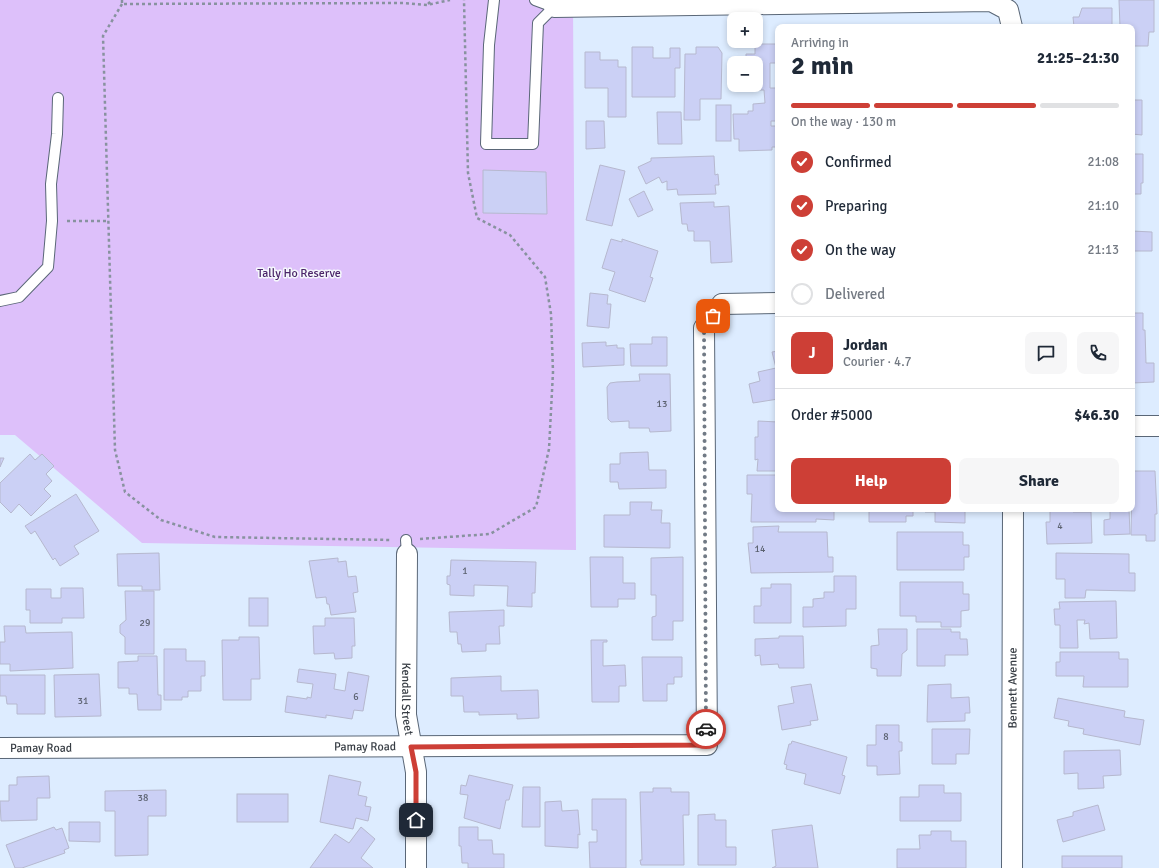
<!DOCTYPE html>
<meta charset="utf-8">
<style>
:root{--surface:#fff;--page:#f6f6f7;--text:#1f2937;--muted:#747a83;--line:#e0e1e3;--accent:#cd3f36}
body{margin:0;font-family:Signika,sans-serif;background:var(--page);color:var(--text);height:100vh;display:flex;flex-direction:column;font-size:15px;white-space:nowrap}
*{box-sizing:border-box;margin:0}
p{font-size:13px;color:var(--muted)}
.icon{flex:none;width:22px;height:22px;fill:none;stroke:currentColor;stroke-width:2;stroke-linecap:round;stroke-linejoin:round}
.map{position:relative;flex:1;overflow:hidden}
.panel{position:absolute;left:775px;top:24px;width:360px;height:488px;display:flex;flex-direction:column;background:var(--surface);border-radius:8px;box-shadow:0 2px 6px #0003}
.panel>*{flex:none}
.fabs{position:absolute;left:727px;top:12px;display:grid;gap:8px}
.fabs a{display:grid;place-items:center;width:36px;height:36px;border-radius:8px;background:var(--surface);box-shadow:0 2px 6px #0003;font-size:20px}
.pin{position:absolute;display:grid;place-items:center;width:34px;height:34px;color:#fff;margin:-17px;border-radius:8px;box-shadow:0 2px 6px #0006}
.courier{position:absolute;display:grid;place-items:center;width:40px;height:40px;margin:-20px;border:3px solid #cd3f36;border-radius:50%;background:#fff;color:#222;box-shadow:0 1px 5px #0007}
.summary em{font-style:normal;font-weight:700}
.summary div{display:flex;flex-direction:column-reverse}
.summary{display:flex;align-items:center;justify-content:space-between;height:68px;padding:0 16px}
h1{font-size:26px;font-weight:700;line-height:30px}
.bar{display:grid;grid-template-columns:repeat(4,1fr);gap:6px 4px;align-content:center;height:48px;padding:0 16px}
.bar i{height:5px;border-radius:3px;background:var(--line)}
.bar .current{background:var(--accent)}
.bar p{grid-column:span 4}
.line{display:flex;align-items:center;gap:10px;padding:0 16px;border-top:1px solid var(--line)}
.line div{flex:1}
.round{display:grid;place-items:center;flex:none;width:42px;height:42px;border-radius:8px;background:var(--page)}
ol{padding:0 16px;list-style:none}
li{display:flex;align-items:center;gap:12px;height:44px}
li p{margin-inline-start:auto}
li .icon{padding:4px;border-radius:50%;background:var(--accent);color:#fff;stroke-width:4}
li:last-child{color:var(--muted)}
li i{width:22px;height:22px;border:2px solid var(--line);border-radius:50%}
.primary-button{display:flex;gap:8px;margin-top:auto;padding:8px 16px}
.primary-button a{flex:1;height:46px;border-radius:8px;background:var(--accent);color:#fff;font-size:16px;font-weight:700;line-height:46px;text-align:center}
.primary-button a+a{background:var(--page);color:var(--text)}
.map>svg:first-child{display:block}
</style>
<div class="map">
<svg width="1159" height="868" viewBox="0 0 1159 868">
<rect width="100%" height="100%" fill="#ddecff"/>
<path fill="#ddc0fa" d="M0 0H573L576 550 142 543 15 435H0Z"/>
<g fill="#cbd0f5" stroke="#b6b8ce">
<path d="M1119 0H1154V32H1149L1148 46H1132V27H1120Z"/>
<path d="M1082 8H1112V27H1074L1073 17H1079Z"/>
<path d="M755 44H776L778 49V63H770V88H778V121H771V126H778V147H772V150L739 151V139H734L733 114H748V111H753V104L765 103 764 90H755L756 63H746V54H755Z"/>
<path d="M632 47H653V58H670V48H680V68H675V97H632Z"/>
<path d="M696 47H718L722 53 721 99H700V120H684L685 54H696Z"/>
<path d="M585 52H600V60H618V67H626V117H608V88H585Z"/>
<path d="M1132 100H1142V135L1132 134Z"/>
<rect x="716" y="105" width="15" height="36"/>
<path d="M657 112H681L682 144H658Z"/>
<path d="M586 121H604L605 148 586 149Z"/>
<path d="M1132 154H1143V183H1141V194H1134V196H1132Z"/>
<path d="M714 156 715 175 718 174 719 185H715L716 194 678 195 677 189 667 190V181L662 183 659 177 646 184 638 167 651 161V158Z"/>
<path d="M600 165 625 171 612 226 586 220Z"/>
<path d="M483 170 546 172 547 214 483 213Z"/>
<path d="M644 191 653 210 638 217 629 199Z"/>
<path d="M714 202V207L729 206 732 262 711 263 710 241H694V231H688L687 224H682L680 203Z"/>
<path d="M1132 231 1152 232V251H1132Z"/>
<path d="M611 239 622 242V239L658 251 650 277 653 278 645 302 609 290 615 272 602 268Z"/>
<path d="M590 293 608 295 607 304H611L609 328 587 326Z"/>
<path d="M1132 313H1143V330H1145L1146 363H1154V382L1132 383Z"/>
<path d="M652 337H667V366H631L630 344H652Z"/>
<path d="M606 342V346L617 345V348H624V365L583 367 582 343Z"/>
<path d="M778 351V399L753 403 749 384 760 381 758 372 776 368 772 352Z"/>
<path d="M639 374H670L671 431 650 432 649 428H629V421L611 422 608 419 607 387 610 383 617 382 640 381Z"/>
<path d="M758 421 778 422V471H757L758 459 755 460V437H758Z"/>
<path d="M648 452 649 470H666V488L619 489 618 482H610V464H620V453Z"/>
<path d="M30 454 35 460 42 454 54 466 46 474 52 481 44 489 51 496 31 516 19 504 11 513 0 502V483Z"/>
<path d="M0 458H4L0 467Z"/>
<path d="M1134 471H1155L1157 514H1155V541H1146V535H1131L1132 484H1134Z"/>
<path d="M747 475H778V509H834V520L816 519V522H751L752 494H747Z"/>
<path d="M76 494 99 531 74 546 79 554 60 566 55 558 53 560 35 531 31 534 25 526Z"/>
<path d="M630 502H652L651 510H662L661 523H670V548L604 547V515H630Z"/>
<path d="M869 509H913V516H906V522H869Z"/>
<path d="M925 509H968V511H965V523L935 522V512H925Z"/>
<path d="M1110 509H1129L1130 534 1104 535V520L1110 519Z"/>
<path d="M1050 510H1072L1073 512H1091L1092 543 1047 544 1046 522H1050Z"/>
<path d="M779 526 778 532H827L828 557H833V572L751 573 748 543H753V527Z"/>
<path d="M897 532H963V545H969V557H964V570H897Z"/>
<path d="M159 553 160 590H142V586H118L117 554Z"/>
<path d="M1056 553 1129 554V573H1135V591L1086 590 1085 598H1065V579H1056Z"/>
<path d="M590 557H623V583H635V599H618V607H591Z"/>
<path d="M683 557V621H673V640H652V617L656 616V595H651V558Z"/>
<path d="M338 558V562L346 561 348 577 356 576 358 592 353 593 356 612 331 615 329 604H327L326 597 316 598 309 561Z"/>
<path d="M451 560 536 562 535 593H532V607L507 606 508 586 474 585V596L450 595V585L447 584V576H450Z"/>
<path d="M834 576H856V609H846V626L803 627V607H813V599L824 598V592H834Z"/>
<path d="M900 582H963V594H969V610L961 611V627H941V622H916V616H900Z"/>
<path d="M771 584H791V623H754V606H761V588H771Z"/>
<path d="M61 588H83L84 618H62V623H30V610H26V589H51V598H61Z"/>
<path d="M125 591H154V654H125V637L120 633V625L126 620Z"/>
<rect x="249" y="598" width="19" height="28"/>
<path d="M1116 601 1117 638 1090 639 1089 623 1084 624 1085 620H1077L1078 648H1060V625H1055L1054 609H1060L1059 602Z"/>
<path d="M504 610V626H499L500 644H486V651L462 652 461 644H458L457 632H450L449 612Z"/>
<path d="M325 618H354L355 646H352V658L335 659 334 653 314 654 313 626H325Z"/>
<path d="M4 626H25L26 633 72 632 73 668 10 671V664H0V642H5Z"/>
<path d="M878 629H907V650L902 654 901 676H877V669L871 668V646L879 645Z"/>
<path d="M917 629H951V632H960V639H967L968 655H945V666H917Z"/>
<path d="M779 636H803L804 668H779L778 664 761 665 760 655 755 656V639L779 638Z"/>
<path d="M239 637H259L260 679H251V700H223L222 640H239Z"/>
<path d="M591 640H607V642H603V666L625 665 626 686H619V702H592Z"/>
<path d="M164 649H186V661H205V676H201V691H188V697H182V700H164Z"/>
<path d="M1060 652H1119V659H1128V687H1083L1084 676H1056V662H1060Z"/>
<path d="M138 656H157L158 695H161V710H138L137 694H129V688H118V662L138 661Z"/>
<path d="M642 657H682V677H674V684H667V701H643Z"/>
<path d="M299 669 336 674 334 689 345 691 348 672 369 676 363 711 354 710 352 719 326 715V718L285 712 287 696 307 699V697L311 698 313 684 297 682Z"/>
<path d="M99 674 101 716 55 717 54 675Z"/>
<path d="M0 675H45V714H17V704H7L6 696H0Z"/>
<path d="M501 676V691L538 690 539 718 517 719V714L479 715V712H464L463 696H451V678Z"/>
<path d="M811 684 818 720 810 721 811 725 782 730 778 706 794 703 791 687Z"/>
<path d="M951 684V698L969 697 970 713H965V721L927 722 928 685Z"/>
<path d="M1058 698 1125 711 1124 717 1144 720 1140 745 1083 734 1084 729 1068 726 1069 721 1054 718Z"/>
<path d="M876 725H899V742H902V751H899L900 774 877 775V766H867V745H876Z"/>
<path d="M932 729H970L969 754H956V764H932Z"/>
<path d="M792 741 847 757 842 775 845 776 840 794 804 784 806 774 786 769 787 765 784 764 789 744H791Z"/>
<path d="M1120 750 1121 775 1103 776 1104 788 1078 789V773L1064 774V751Z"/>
<path d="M329 775 361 782 358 795 367 797 365 806 371 807 368 821 356 818 353 829 320 822Z"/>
<path d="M469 775 513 785 509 800H506L500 829 464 818 468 795 460 794 461 785 466 786Z"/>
<path d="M49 776 50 798H37V820L1 821 0 801H9V785H17V777Z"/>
<path d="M919 785H944V793H961V821H900V797H919Z"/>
<path d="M523 787H540V827H522Z"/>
<path d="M653 788H671V792H689V815H683L684 865H641L640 860H642L640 792H653Z"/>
<path d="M166 790V816H148V855L115 856V811H105V791Z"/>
<rect x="237" y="794" width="51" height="28"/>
<path d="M592 799H626V868H590L589 842H597V830H592Z"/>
<path d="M561 801 562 811 578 810 580 835 578 834V848L545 846V802Z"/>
<path d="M1098 805 1105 830 1063 842 1057 820 1073 816V812Z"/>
<path d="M715 814V820H726V847H736V865H698V815Z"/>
<path d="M69 822H100V842L69 841Z"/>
<path d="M812 825 818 868H772L776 866 772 830Z"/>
<path d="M54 827 56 830 62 828 69 848 64 850 65 853 22 868H15L6 845Z"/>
<path d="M361 827 375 839 361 858 373 868H310L335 834 349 843Z"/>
<path d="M459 827H478V840H492L493 854H504V868H468V863H462L461 846H459Z"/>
<path d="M931 831H951V841H966V868H897V849H920L919 835H931Z"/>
<rect x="1062" y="856" width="60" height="12"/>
</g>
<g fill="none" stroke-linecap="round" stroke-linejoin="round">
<g stroke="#5a6777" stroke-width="12">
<g id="service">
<path d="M494 0 489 45 486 144H533L538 23 554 7 535 0"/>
<path d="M0 301 19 297 48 267 52 221 51 184 57 134 58 98"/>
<path d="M406 540 407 554"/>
</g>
</g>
<g stroke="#5a6777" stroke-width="22">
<g id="minor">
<path d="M554 7 991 1 1008 10 1012 27"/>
<path d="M1132 426H1159"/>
<path id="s1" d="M407 554 406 715 416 772V868"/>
<path id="s2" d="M0 748 707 745 704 328 722 304 778 303"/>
<path id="s3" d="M1012 868 1013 509"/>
</g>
</g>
<g stroke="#88929f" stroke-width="2.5" stroke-dasharray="3 3" stroke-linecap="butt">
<path d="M122 0V4L403 3 427 5 450 0"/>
<path d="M122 4 103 36 115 450 125 492 161 520 215 537 391 540"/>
<path d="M428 4 432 0"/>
<path d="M67 221H108"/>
<path d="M420 539 490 534 536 507 549 449 553 372 551 314 545 277 510 235 477 218 468 173 464 0"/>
</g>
<use href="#service" stroke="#fff" stroke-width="10"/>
<use href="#minor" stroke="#fff" stroke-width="20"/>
</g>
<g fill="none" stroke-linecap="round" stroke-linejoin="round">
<path stroke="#717a85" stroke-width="4" stroke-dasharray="0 7.2" d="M706 729 704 328 713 316"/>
<path stroke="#cd3f36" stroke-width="5" d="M416 820V772L411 747 707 745 706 729"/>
</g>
<g text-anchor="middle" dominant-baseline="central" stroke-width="3" stroke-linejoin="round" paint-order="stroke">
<g font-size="10" fill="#5c6270">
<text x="662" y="404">13</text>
<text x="1060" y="526">4</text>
<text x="760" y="549">14</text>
<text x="465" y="571">1</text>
<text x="145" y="623">29</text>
<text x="356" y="697">6</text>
<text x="83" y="701">31</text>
<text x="886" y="737">8</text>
<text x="143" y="798">38</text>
</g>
<g font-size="12" fill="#4b2669" stroke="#f5f8fc">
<text x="299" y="273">Tally Ho Reserve</text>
</g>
<g font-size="12" fill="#373d44" stroke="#f5f8fc">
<text stroke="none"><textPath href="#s3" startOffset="180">Bennett Avenue</textPath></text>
<text stroke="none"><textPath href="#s1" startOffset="145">Kendall Street</textPath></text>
<text stroke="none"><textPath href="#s2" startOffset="365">Pamay Road</textPath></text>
<text stroke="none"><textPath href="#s2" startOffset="41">Pamay Road</textPath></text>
</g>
</g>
</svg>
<div class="fabs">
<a>+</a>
<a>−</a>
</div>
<div class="pin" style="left:713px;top:316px;background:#ea580c"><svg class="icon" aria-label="bag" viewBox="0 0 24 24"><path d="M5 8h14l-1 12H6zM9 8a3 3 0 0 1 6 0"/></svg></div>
<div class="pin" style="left:416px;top:820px;background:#1f2937"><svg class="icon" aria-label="home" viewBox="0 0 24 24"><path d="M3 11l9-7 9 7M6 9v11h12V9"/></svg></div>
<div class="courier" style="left:706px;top:729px"><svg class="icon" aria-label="car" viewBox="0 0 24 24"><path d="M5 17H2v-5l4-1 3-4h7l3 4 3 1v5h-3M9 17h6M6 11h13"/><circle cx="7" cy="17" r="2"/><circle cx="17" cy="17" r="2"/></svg></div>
<section class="panel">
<div class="summary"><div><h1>2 min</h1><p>Arriving in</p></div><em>21:25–21:30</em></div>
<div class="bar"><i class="current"></i><i class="current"></i><i class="current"></i><i></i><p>On the way · 130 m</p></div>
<ol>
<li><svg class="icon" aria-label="check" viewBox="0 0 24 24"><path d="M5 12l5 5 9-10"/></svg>Confirmed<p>21:08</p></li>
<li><svg class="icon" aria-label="check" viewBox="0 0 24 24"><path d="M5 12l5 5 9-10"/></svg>Preparing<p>21:10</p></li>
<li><svg class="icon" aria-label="check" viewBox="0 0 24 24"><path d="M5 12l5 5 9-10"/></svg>On the way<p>21:13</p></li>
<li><i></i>Delivered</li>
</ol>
<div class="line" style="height:72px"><b class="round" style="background:var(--accent);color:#fff">J</b><div><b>Jordan</b><p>Courier · 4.7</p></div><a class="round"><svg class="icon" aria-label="chat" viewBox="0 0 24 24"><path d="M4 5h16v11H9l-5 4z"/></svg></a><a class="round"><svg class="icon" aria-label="phone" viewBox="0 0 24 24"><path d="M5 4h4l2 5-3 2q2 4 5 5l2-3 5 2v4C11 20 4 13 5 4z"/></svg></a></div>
<div class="line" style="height:52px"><div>Order #5000</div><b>$46.30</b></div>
<div class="primary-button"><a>Help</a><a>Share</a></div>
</section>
</div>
